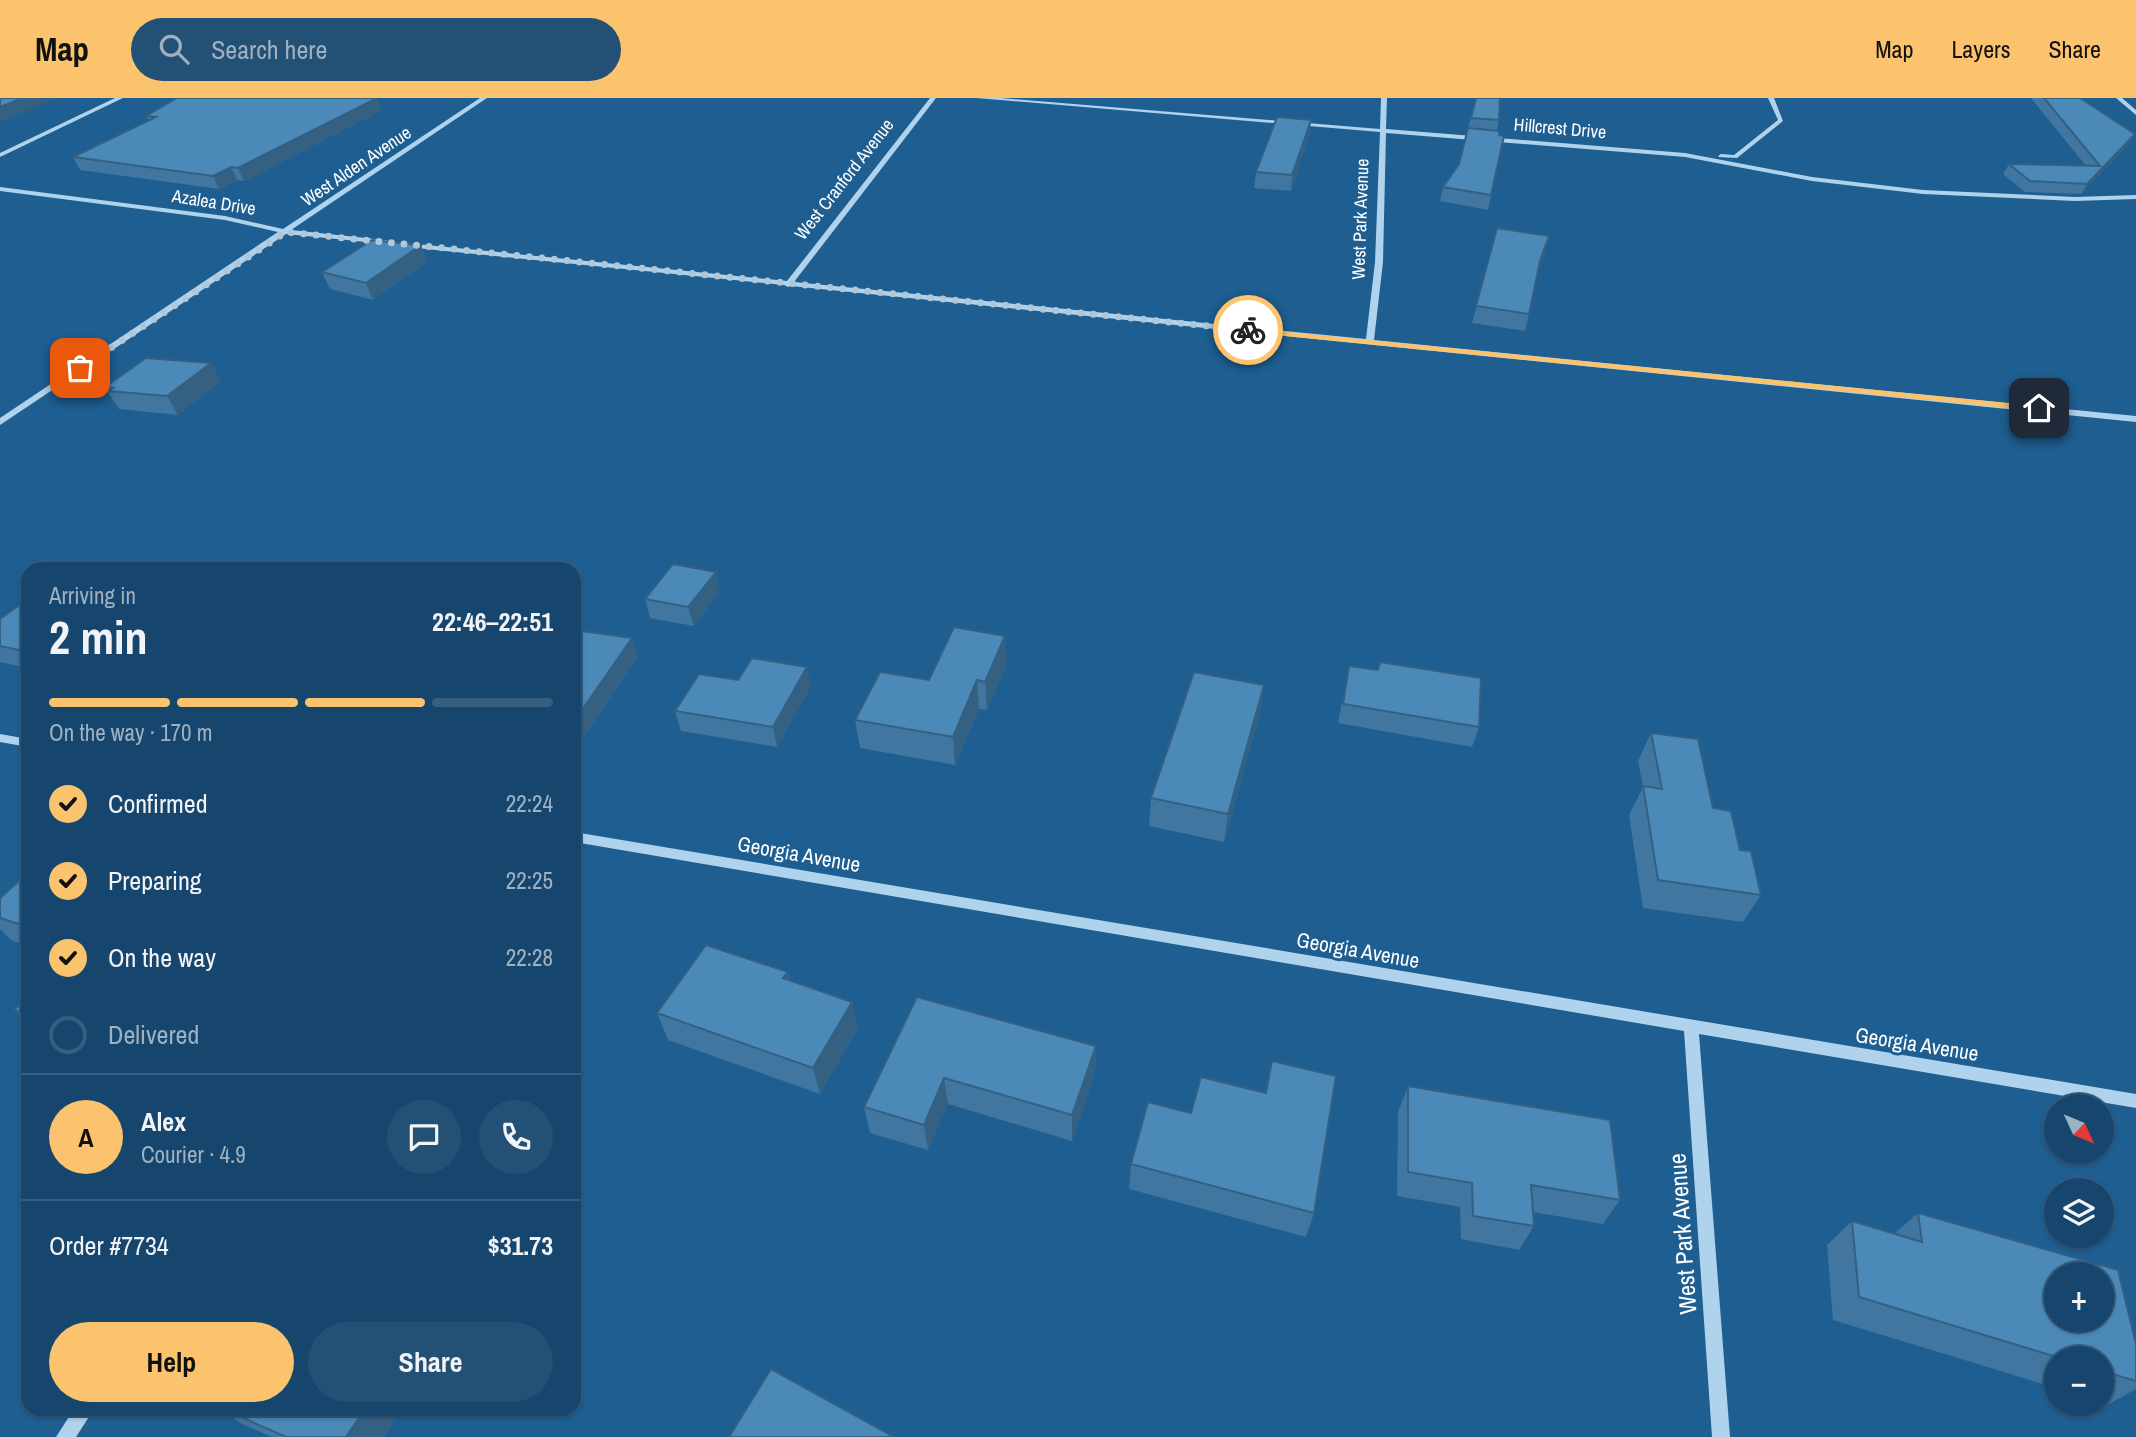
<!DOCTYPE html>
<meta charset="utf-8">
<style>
:root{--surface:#16466d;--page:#235075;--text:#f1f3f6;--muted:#9eb1c2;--line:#355e80;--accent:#fcc36e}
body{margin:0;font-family:"Archivo Narrow",sans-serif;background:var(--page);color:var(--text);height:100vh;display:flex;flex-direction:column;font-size:26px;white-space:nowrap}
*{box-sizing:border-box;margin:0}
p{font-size:23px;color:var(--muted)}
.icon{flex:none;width:38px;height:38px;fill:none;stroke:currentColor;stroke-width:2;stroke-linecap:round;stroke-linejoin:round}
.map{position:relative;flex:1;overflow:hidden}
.sheet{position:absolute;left:21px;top:464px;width:560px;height:854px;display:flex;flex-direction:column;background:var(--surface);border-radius:21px;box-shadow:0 2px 5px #0004,0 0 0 2px var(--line)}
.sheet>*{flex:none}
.needle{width:46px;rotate:134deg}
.tools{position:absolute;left:2044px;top:996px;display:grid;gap:14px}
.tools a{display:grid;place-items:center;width:70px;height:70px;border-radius:50%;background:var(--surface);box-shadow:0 2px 5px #0004,0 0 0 2px var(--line);font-size:35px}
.pin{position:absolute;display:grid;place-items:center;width:60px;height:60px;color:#fff;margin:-30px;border-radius:14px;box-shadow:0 4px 10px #0006}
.courier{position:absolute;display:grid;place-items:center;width:70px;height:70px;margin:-35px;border:5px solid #fcc36e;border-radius:50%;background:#fff;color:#222;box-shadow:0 2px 9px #0007}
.summary em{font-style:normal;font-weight:700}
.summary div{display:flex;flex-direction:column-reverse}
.summary{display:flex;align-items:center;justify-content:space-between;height:119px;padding:0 28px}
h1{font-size:46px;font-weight:700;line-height:52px}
.bar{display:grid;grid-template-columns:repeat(4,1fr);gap:10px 7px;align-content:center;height:84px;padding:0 28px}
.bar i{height:9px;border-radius:5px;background:var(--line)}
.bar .selected{background:var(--accent)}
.bar p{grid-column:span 4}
.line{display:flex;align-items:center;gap:18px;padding:0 28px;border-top:2px solid var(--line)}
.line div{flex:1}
.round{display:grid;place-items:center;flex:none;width:74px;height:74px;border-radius:37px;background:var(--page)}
ol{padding:0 28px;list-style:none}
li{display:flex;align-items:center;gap:21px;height:77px}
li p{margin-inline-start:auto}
li .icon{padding:7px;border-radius:50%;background:var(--accent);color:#111;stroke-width:4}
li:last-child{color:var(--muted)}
li i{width:38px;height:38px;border:4px solid var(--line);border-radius:50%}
.cta{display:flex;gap:14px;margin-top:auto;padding:14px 28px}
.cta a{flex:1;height:80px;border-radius:42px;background:var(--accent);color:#111;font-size:28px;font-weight:700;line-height:80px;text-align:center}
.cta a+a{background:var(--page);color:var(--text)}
header{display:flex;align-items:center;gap:42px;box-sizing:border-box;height:98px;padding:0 35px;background:var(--accent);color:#111}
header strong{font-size:33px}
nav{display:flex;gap:38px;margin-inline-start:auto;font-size:24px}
.search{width:490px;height:63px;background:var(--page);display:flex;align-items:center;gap:18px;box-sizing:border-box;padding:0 24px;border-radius:38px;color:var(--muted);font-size:26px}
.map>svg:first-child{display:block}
</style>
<header>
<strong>Map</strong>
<div class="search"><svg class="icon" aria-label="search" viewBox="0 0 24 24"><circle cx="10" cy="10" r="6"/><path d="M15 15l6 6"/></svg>Search here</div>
<nav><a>Map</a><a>Layers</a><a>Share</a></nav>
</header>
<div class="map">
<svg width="2136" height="1339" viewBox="0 0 2136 1339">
<rect width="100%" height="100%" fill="#1e5e91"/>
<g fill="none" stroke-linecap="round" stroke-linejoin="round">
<g fill="#afd2ed" fill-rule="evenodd">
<path d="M115 0H123L0 59V55Z"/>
<path d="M480 0H487L291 132 384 142H387V146L286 136 0 327V320L278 134 225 122 0 93V89L225 118 283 131Z"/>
<path d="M930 0H936L794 184 1366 241 1375 164 1380 34 976 0H1001L1380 31 1381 0H1387L1386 31 1685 55 1812 79 1923 92 2075 99 2136 97V101L2075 103 1923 96 1812 83 1685 59 1386 35 1383 164 1374 242 2136 318V324L791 188 788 189 784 187 406 149 402 147 406 145 787 183Z"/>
<path d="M1768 0H1774L1783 23 1737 60 1719 59 1718 58 1721 56 1734 57 1778 22Z"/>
<path d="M2116 0H2122L2136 12V17Z"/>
<path d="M0 636 28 641V649L0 644Z"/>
<path d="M574 734 2136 996V1010L1699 936 1730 1339H1712L1684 933 574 744Z"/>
<path d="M74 1311H94L76 1339H56Z"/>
</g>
</g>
<g fill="#40769f">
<path d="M1476 0 1499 22 1497 33 1499 37 1504 38 1488 112 1440 103 1443 89 1459 66Z"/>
<path d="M2031 0H2080L2129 46 2081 96 2025 94 2003 76 2009 66 2086 68Z"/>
<path d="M377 1 381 13 244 83 237 82 219 91 80 72 73 59 149 22 146 18Z"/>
<path d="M1311 22 1309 37 1291 93 1254 90 1256 74Z"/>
<path d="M1497 130 1545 155 1538 172 1529 216 1525 233 1472 225Z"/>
<path d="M421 147 427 164 373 202 330 191 322 174Z"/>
<path d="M221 283 178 317 119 311 117 307H116L105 289Z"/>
<path d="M720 493 694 528 650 520 645 501Z"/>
<path d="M28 501V570L0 564V521Z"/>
<path d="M574 532 638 559 583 641 574 640Z"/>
<path d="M1005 538 1007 566 987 612 979 611 955 667 860 650 855 622 929 582Z"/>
<path d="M1380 564 1479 629 1472 649 1338 625 1349 568 1377 572Z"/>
<path d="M738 582 811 588 777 649 681 633 675 613Z"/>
<path d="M1260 615 1224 744 1149 728 1151 700Z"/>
<path d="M1651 635 1713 710 1740 752 1761 797 1743 824 1643 810 1629 717 1643 689 1638 663Z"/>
<path d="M28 775V848L11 842 0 831V800Z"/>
<path d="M788 874 791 883 852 904 858 930 820 996 668 942 657 915Z"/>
<path d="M28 899V925L14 912Z"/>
<path d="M917 899 1096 948 1095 974 1072 1043 948 1006 928 1052 870 1035 864 1009Z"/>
<path d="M1272 963 1314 1115 1306 1139 1129 1091 1131 1066 1265 995Z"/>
<path d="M1408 988 1620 1102 1603 1126 1533 1114 1534 1128 1519 1152 1461 1141 1460 1109 1397 1098 1398 1014Z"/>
<path d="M1918 1115 2136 1246V1291L2109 1306 2102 1304V1260H2056V1290L1833 1222 1827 1147 1852 1123 1894 1136Z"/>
<path d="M220 1311H403L384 1339H272L242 1326Z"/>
</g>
<g fill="#346082">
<path d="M23 0H59L0 24V9Z"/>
<path d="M358 0H378L377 1 381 13 244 83 238 70Z"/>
<path d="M1311 22 1309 37 1291 93 1292 77Z"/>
<path d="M2135 36 2129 46 2081 96 2087 86Z"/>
<path d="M231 69 237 82 219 91 213 78Z"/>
<path d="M1549 138 1545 155 1535 180 1540 163Z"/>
<path d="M421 147 427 164 373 202 366 185Z"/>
<path d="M211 265 221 283 178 317 167 298Z"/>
<path d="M716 474 720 493 694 528 688 509Z"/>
<path d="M1005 538 1007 566 987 612 985 584Z"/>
<path d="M632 540 638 559 583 641 575 622Z"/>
<path d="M807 569 811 588 777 649 773 629Z"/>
<path d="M977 582 979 611 955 667 953 639Z"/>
<path d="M1264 587 1260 615 1224 744 1228 716Z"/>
<path d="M575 851 584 870 574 882V852Z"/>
<path d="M788 874 796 901 783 880Z"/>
<path d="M852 904 858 930 820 996 813 970Z"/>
<path d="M1096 948 1095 974 1072 1043V1017Z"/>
<path d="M944 980 948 1006 928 1052 924 1027Z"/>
<path d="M365 1311H403L384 1339H346Z"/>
</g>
<g fill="#4b89b9" stroke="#346082" stroke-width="2" fill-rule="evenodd">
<path d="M0 0H23L0 9Z"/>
<path d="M177 0H377L238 70 231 69 213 78 73 59 156 19 146 18Z"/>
<path d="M1476 0H1500L1499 22 1471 20Z"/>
<path d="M2044 0H2080L2135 36 2087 86 2030 83 2009 66 2100 68Z"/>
<path d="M1277 19 1311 22 1292 77 1256 74Z"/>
<path d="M1468 30 1499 33V37L1504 38 1491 97 1443 89 1459 66Z"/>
<path d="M1497 130 1549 138 1540 163 1529 216 1476 208Z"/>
<path d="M372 142 421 147 366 185 322 174Z"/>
<path d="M146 260 211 265 167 298 108 293 113 290 105 289Z"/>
<path d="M673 466 716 474 688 509 645 501Z"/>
<path d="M28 501V554L0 548V521Z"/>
<path d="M954 529 1005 538 985 584 977 582 953 639 855 622 880 574 929 582Z"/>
<path d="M574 532 632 540 575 622 574 621Z"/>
<path d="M752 560 807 569 773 629 675 613 699 576 738 582Z"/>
<path d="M1380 564 1481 580 1479 629 1343 606 1349 568 1378 572Z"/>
<path d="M1194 574 1264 587 1228 716 1151 700Z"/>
<path d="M1651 635 1698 641 1713 710 1731 713 1740 752 1751 753 1761 797 1658 782 1643 688 1662 691Z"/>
<path d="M28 775V829L0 820V800Z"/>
<path d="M706 847 788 874 783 880 852 904 813 970 657 915Z"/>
<path d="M28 899V917L14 912Z"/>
<path d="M917 899 1096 948 1072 1017 944 980 924 1027 864 1009Z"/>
<path d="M1272 963 1336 978 1314 1115 1131 1066 1148 1004 1191 1015 1201 979 1266 995Z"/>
<path d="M1408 988 1610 1022 1620 1102 1531 1087 1534 1128 1473 1118 1472 1085 1408 1074Z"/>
<path d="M1918 1115 2118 1172 2136 1246V1283L2102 1273V1260H2060L1859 1199 1852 1123 1922 1144ZM2056 1176H2102V1222H2056Z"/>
<path d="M771 1271 894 1339H729Z"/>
<path d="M223 1311H365L346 1339H286Z"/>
</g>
<path fill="#fcc36e" d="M1248 230 2039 308 2043 310 2039 313 1246 234Z"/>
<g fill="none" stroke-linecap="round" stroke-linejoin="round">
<path stroke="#b0c7d8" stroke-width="7" stroke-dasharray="0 12.6" d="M80 270 286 134 1248 232"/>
</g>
<g text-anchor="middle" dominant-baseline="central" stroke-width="6" stroke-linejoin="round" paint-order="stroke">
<g font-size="18" fill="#fff" stroke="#1e5e91">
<text transform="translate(1560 30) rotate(5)">Hillcrest Drive</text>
<text transform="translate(356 68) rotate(-34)">West Alden Avenue</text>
<text transform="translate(844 81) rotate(-52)">West Cranford Avenue</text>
<text transform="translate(214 104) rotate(9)">Azalea Drive</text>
<text transform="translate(1360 121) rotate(-88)">West Park Avenue</text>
</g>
<g font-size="21" fill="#fff" stroke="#1e5e91">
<text transform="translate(799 756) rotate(10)">Georgia Avenue</text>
<text transform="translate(1358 852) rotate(10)">Georgia Avenue</text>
<text transform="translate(1917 946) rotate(9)">Georgia Avenue</text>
</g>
<g font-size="24" fill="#fff" stroke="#1e5e91">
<text transform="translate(1682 1136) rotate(-94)">West Park Avenue</text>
</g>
</g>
</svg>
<div class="tools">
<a><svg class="needle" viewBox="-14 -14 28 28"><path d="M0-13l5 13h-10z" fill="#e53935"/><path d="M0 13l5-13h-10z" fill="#9eb1c2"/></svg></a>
<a><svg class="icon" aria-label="layers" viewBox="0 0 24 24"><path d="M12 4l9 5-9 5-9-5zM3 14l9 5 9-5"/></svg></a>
<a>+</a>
<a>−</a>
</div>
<div class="pin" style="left:80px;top:270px;background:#ea580c"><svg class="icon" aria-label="bag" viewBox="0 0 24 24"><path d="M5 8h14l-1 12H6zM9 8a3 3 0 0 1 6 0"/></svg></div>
<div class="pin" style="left:2039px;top:310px;background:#1f2937"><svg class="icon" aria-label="home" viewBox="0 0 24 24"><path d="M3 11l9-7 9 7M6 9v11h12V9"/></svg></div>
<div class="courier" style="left:1248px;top:232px"><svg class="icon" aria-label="bike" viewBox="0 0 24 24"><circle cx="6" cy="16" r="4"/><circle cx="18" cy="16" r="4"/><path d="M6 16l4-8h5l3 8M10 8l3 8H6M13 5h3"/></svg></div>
<section class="sheet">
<div class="summary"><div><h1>2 min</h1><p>Arriving in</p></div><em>22:46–22:51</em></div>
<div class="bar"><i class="selected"></i><i class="selected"></i><i class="selected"></i><i></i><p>On the way · 170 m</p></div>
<ol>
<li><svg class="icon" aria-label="check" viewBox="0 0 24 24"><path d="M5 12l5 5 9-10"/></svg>Confirmed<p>22:24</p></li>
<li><svg class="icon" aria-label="check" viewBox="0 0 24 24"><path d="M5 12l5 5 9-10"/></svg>Preparing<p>22:25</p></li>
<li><svg class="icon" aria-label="check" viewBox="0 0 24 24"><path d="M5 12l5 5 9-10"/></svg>On the way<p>22:28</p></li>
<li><i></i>Delivered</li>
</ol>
<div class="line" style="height:126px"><b class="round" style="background:var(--accent);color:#111">A</b><div><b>Alex</b><p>Courier · 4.9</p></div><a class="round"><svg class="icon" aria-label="chat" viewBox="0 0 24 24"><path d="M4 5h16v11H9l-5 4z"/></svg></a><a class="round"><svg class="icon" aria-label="phone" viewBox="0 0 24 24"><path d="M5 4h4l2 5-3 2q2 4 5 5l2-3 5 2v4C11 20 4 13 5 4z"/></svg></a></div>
<div class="line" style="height:91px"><div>Order #7734</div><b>$31.73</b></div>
<div class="cta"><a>Help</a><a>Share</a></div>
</section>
</div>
